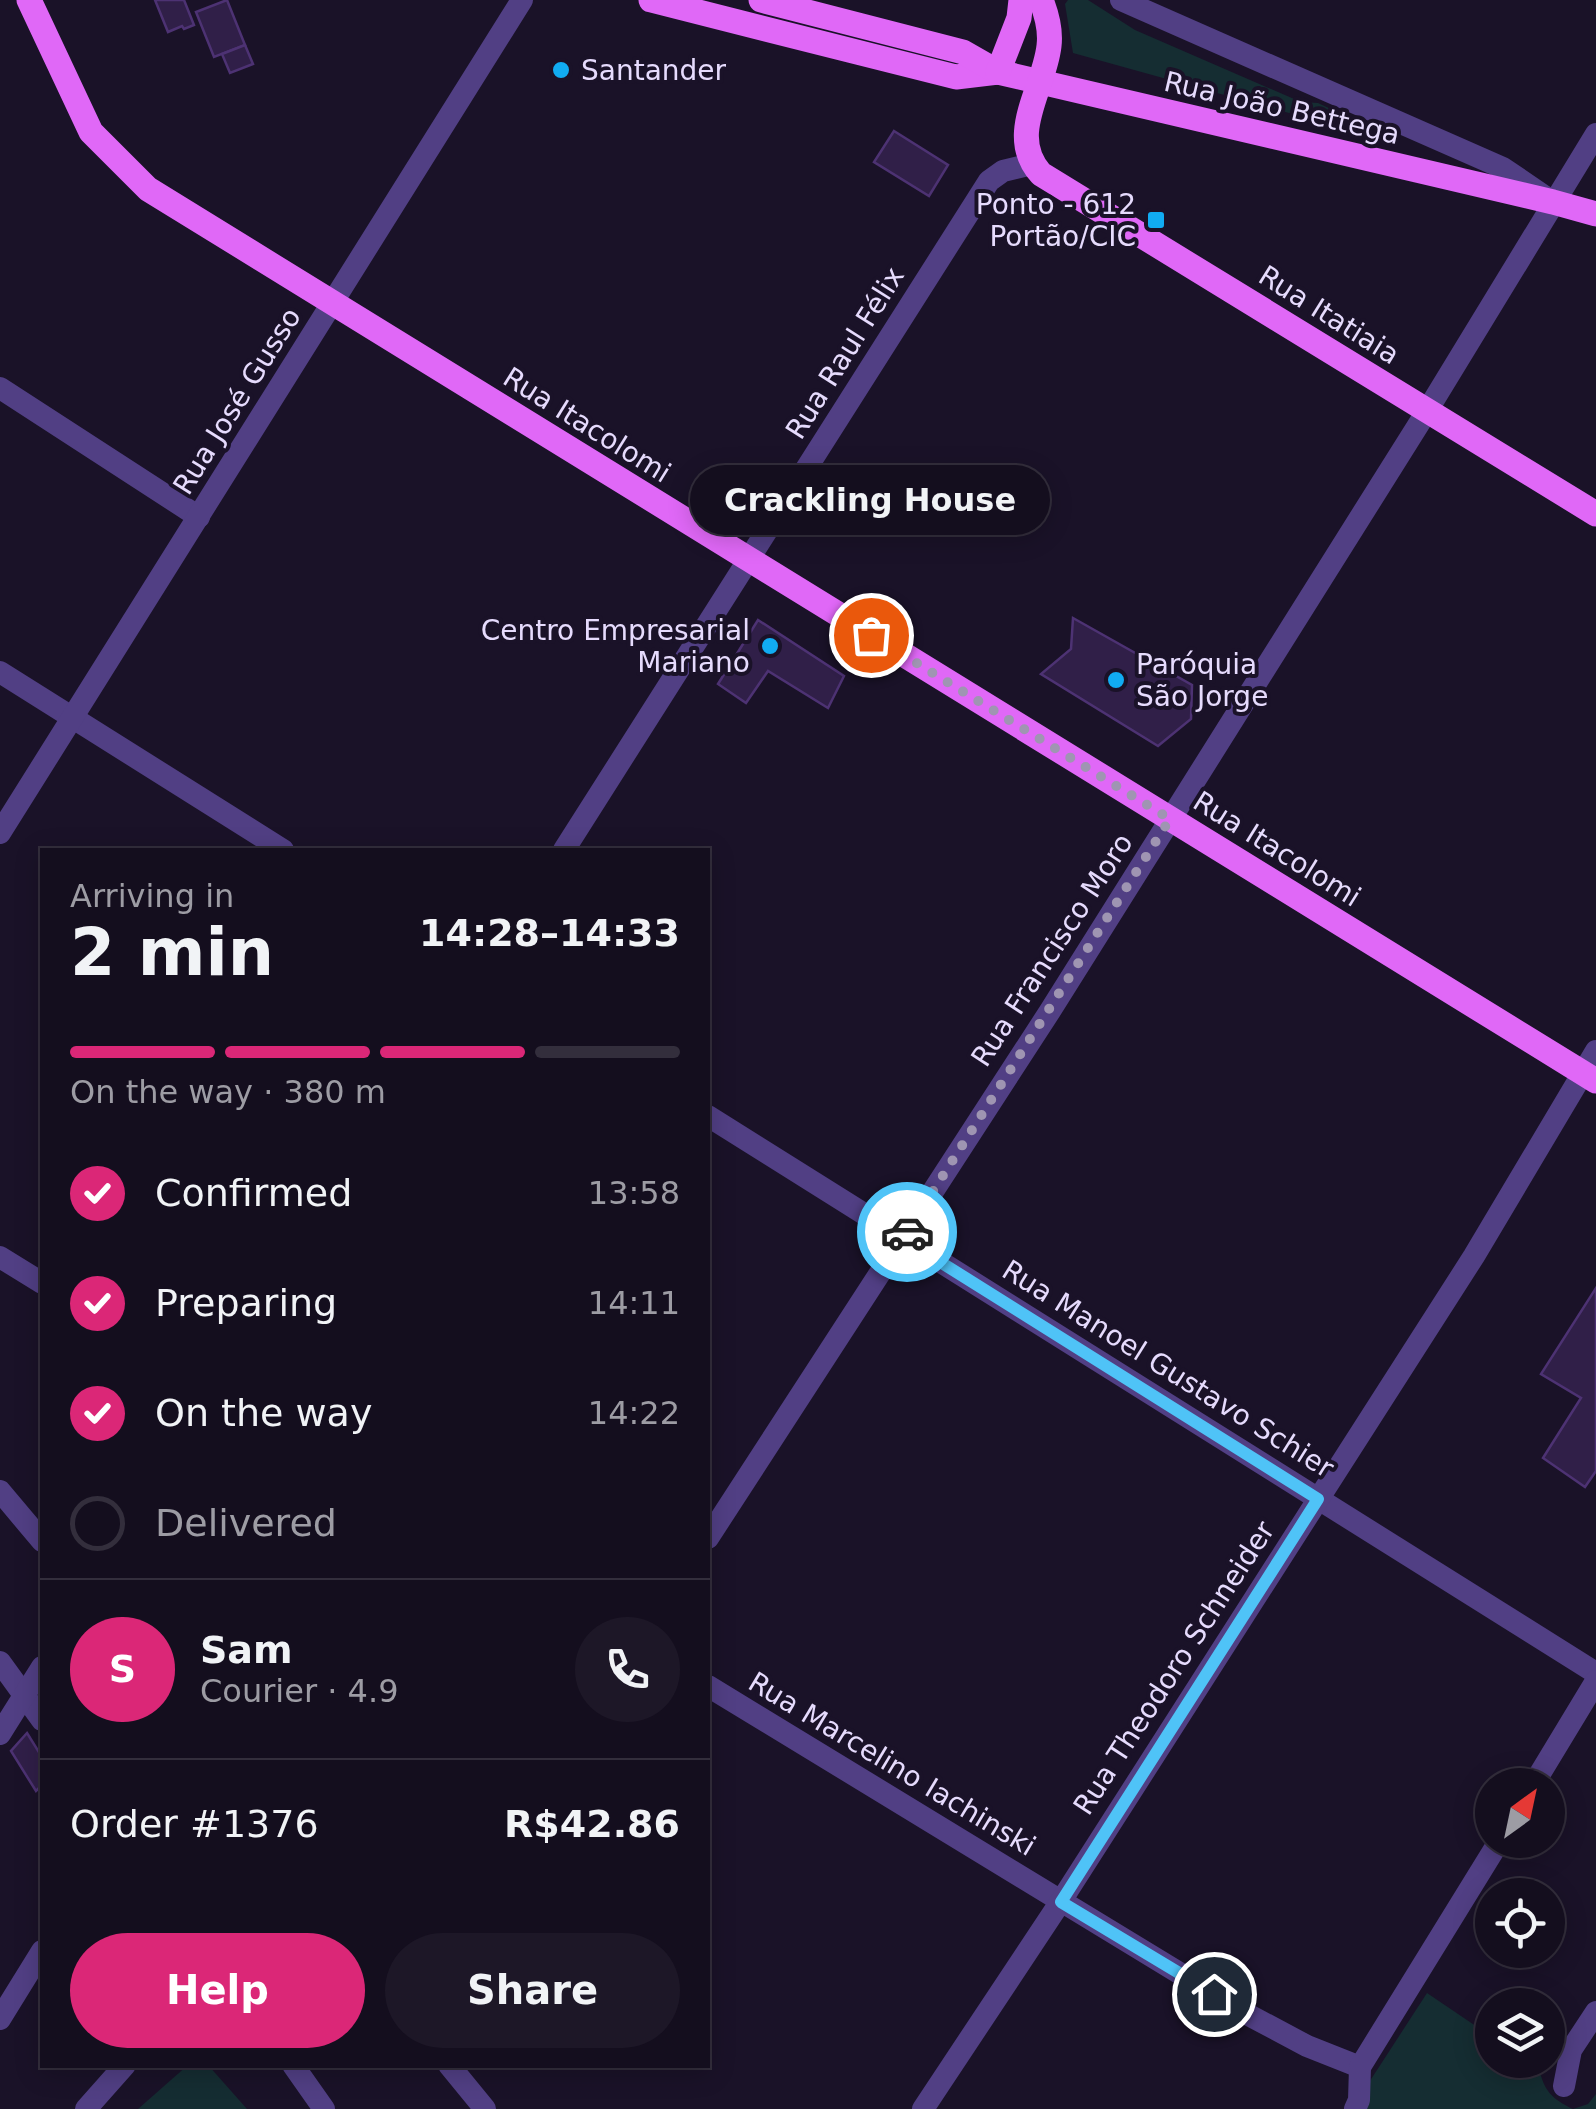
<!DOCTYPE html>
<meta charset="utf-8">
<style>
:root{--surface:#140e1e;--page:#1d1727;--text:#f1f3f6;--muted:#9d9ca4;--line:#332e3c;--accent:#db2777}
body{margin:0;font-family:"DejaVu Sans",sans-serif;background:var(--page);color:var(--text);height:100vh;display:flex;flex-direction:column;font-size:38px;white-space:nowrap}
*{box-sizing:border-box;margin:0}
p{font-size:32px;color:var(--muted)}
.icon{flex:none;width:55px;height:55px;fill:none;stroke:currentColor;stroke-width:2;stroke-linecap:round;stroke-linejoin:round}
.map{position:relative;flex:1;overflow:hidden}
.details{position:absolute;left:40px;top:848px;width:670px;height:1220px;display:flex;flex-direction:column;background:var(--surface);border-radius:0px;box-shadow:0 5px 25px #0003,0 0 0 2px var(--line)}
.details>*{flex:none}
.needle{width:65px;rotate:33deg}
.fabs{position:absolute;left:1475px;top:1768px;display:grid;gap:20px}
.fabs a{display:grid;place-items:center;width:90px;height:90px;border-radius:50%;background:var(--surface);box-shadow:0 5px 25px #0003,0 0 0 2px var(--line);font-size:50px}
.pin{position:absolute;display:grid;place-items:center;width:85px;height:85px;color:#fff;margin:-42px;border:5px solid #fff;border-radius:50%;box-shadow:0 2px 10px #0007}
.courier{position:absolute;display:grid;place-items:center;width:100px;height:100px;margin:-50px;border:8px solid #4fc3f7;border-radius:50%;background:#fff;color:#222;box-shadow:0 2px 12px #0007}
.bubble{position:absolute;height:70px;border-radius:35px;background:var(--surface);box-shadow:0 5px 25px #0003,0 0 0 2px var(--line);font-size:32px;font-weight:700;line-height:70px;text-align:center}
.summary em{font-style:normal;font-weight:700}
.summary div{display:flex;flex-direction:column-reverse}
.summary{display:flex;align-items:center;justify-content:space-between;height:170px;padding:0 30px}
h1{font-size:65px;font-weight:700;line-height:75px}
.bar{display:grid;grid-template-columns:repeat(4,1fr);gap:15px 10px;align-content:center;height:120px;padding:0 30px}
.bar i{height:12px;border-radius:8px;background:var(--line)}
.bar .on{background:var(--accent)}
.bar p{grid-column:span 4}
.line{display:flex;align-items:center;gap:25px;padding:0 30px;border-top:2px solid var(--line)}
.line div{flex:1}
.round{display:grid;place-items:center;flex:none;width:105px;height:105px;border-radius:52px;background:var(--page)}
ol{padding:0 30px;list-style:none}
li{display:flex;align-items:center;gap:30px;height:110px}
li p{margin-inline-start:auto}
li .icon{padding:10px;border-radius:50%;background:var(--accent);color:#fff;stroke-width:4}
li:last-child{color:var(--muted)}
li i{width:55px;height:55px;border:5px solid var(--line);border-radius:50%}
.cta{display:flex;gap:20px;margin-top:auto;padding:20px 30px}
.cta a{flex:1;height:115px;border-radius:60px;background:var(--accent);color:#fff;font-size:40px;font-weight:700;line-height:115px;text-align:center}
.cta a+a{background:var(--page);color:var(--text)}
.map>svg:first-child{display:block}
</style>
<div class="map">
<svg width="1596" height="2109" viewBox="0 0 1596 2109">
<rect width="100%" height="100%" fill="#1a1228"/>
<g fill="#152d32">
<path d="M1068 0H1088L1135 30 1301 102 1318 103 1335 111 1329 124 1073 53 1065 4Z"/>
<path d="M1427 1993 1492 2037V2060H1527L1539 2068C1544 2091 1552 2099 1573 2109L1588 2104 1596 2094V2109H1366V2087Z"/>
<path d="M188 2065H208L247 2109H138Z"/>
</g>
<g fill="#301f48" stroke="#4d3273" stroke-width="2.5">
<path d="M155 0H184L194 25 184 29 182 26 168 32Z"/>
<path d="M227 0 245 45 214 57 196 12Z"/>
<path d="M245 45 253 64 230 73 222 54Z"/>
<path d="M894 131 948 165 929 196 874 162Z"/>
<path d="M1073 618 1192 685 1191 719 1158 746 1041 674 1071 649Z"/>
<path d="M758 620 844 676 828 708 768 671 746 703 718 684Z"/>
<path d="M1596 1288V1471L1585 1487 1543 1458 1581 1398 1541 1374Z"/>
<path d="M27 1733 42 1757V1785L36 1791 11 1751Z"/>
</g>
<g fill="none" stroke-linecap="round" stroke-linejoin="round">
<g stroke="#513f84" stroke-width="22">
<path d="M1121 0 1503 168 1550 200"/>
<path d="M0 388 199 517"/>
<path d="M0 672 283 850"/>
<path d="M0 833 522 0"/>
<path d="M564 850 989 181 1003 171 1032 164"/>
<path d="M708 1116 1596 1673"/>
<path d="M0 1257 42 1283"/>
<path d="M0 1491 42 1541"/>
<path d="M708 1538 1050 1011 1427 411 1596 134"/>
<path d="M0 1662 42 1720"/>
<path d="M708 1686 1245 2013 1307 2046 1360 2067"/>
<path d="M0 1734 42 1667"/>
<path d="M1533 1785 1596 1681"/>
<path d="M0 2019 42 1951"/>
<path d="M293 2065 324 2109"/>
<path d="M449 2065 485 2109"/>
<path d="M1564 2086 1571 2050 1596 2012"/>
<path d="M86 2109 125 2065"/>
<path d="M923 2109 1061 1901 1474 1256 1596 1051"/>
<path d="M1355 2109 1359 2100 1360 2067 1500 1840"/>
</g>
<g stroke="#e068f7" stroke-width="25">
<path d="M29 0 91 132 148 189 1596 1081"/>
<path d="M651 0 956 77 998 72"/>
<path d="M761 0 963 52 998 72 1553 202 1596 214"/>
<path d="M1041 0C1047 15 1051 30 1049 46 1044 90 1006 135 1041 174L1596 514"/>
<path d="M998 72 1019 18 1021 0"/>
</g>
</g>
<g fill="none" stroke-linecap="round" stroke-linejoin="round">
<path stroke="#9f95b2" stroke-width="10" stroke-dasharray="0 18" d="M871 635 1170 819 907 1232"/>
<path stroke="#4fc3f7" stroke-width="12" d="M907 1232 902 1238 1318 1499 1061 1902 1214 1994"/>
</g>
<g fill="#11acf2" stroke="#1a1228" stroke-width="4">
<circle cx="561" cy="70" r="10"/>
<rect x="1146" y="210" width="20" height="20" rx="5"/>
<circle cx="770" cy="646" r="10"/>
<circle cx="1116" cy="680" r="10"/>
</g>
<g text-anchor="middle" dominant-baseline="central" stroke-width="8" stroke-linejoin="round" paint-order="stroke">
<g font-size="28" fill="#e6dbfd" stroke="#1a1228" text-anchor="start">
<text x="581" y="70">Santander</text>
<text x="1136" y="204" text-anchor="end">Ponto - 612<tspan x="1136" dy="32">Portão/CIC</tspan></text>
<text x="750" y="630" text-anchor="end">Centro Empresarial<tspan x="750" dy="32">Mariano</tspan></text>
<text x="1136" y="664">Paróquia<tspan x="1136" dy="32">São Jorge</tspan></text>
</g>
<g font-size="28" fill="#e6dbfd" stroke="#1a1228">
<text transform="translate(1282 108) rotate(13)">Rua João Bettega</text>
<text transform="translate(1329 315) rotate(32)">Rua Itatiaia</text>
<text transform="translate(845 353) rotate(-58)">Rua Raul Félix</text>
<text transform="translate(237 401) rotate(-58)">Rua José Gusso</text>
<text transform="translate(587 425) rotate(32)">Rua Itacolomi</text>
<text transform="translate(1277 849) rotate(32)">Rua Itacolomi</text>
<text transform="translate(1052 950) rotate(-57)">Rua Francisco Moro</text>
<text transform="translate(1168 1369) rotate(32)">Rua Manoel Gustavo Schier</text>
<text transform="translate(1174 1668) rotate(-57)">Rua Theodoro Schneider</text>
<text transform="translate(892 1764) rotate(31)">Rua Marcelino Iachinski</text>
</g>
</g>
</svg>
<div class="fabs">
<a><svg class="needle" viewBox="-14 -14 28 28"><path d="M0-13l5 13h-10z" fill="#e53935"/><path d="M0 13l5-13h-10z" fill="#9d9ca4"/></svg></a>
<a><svg class="icon" aria-label="locate" viewBox="0 0 24 24"><circle cx="12" cy="12" r="6"/><path d="M12 2v4M12 18v4M2 12h4M18 12h4"/></svg></a>
<a><svg class="icon" aria-label="layers" viewBox="0 0 24 24"><path d="M12 4l9 5-9 5-9-5zM3 14l9 5 9-5"/></svg></a>
</div>
<div class="pin" style="left:871px;top:635px;background:#ea580c"><svg class="icon" aria-label="bag" viewBox="0 0 24 24"><path d="M5 8h14l-1 12H6zM9 8a3 3 0 0 1 6 0"/></svg></div>
<div class="pin" style="left:1214px;top:1994px;background:#1f2937"><svg class="icon" aria-label="home" viewBox="0 0 24 24"><path d="M3 11l9-7 9 7M6 9v11h12V9"/></svg></div>
<div class="courier" style="left:907px;top:1232px"><svg class="icon" aria-label="car" viewBox="0 0 24 24"><path d="M5 17H2v-5l4-1 3-4h7l3 4 3 1v5h-3M9 17h6M6 11h13"/><circle cx="7" cy="17" r="2"/><circle cx="17" cy="17" r="2"/></svg></div>
<div class="bubble" style="left:690px;top:465px;width:360px">Crackling House</div>
<section class="details">
<div class="summary"><div><h1>2 min</h1><p>Arriving in</p></div><em>14:28–14:33</em></div>
<div class="bar"><i class="on"></i><i class="on"></i><i class="on"></i><i></i><p>On the way · 380 m</p></div>
<ol>
<li><svg class="icon" aria-label="check" viewBox="0 0 24 24"><path d="M5 12l5 5 9-10"/></svg>Confirmed<p>13:58</p></li>
<li><svg class="icon" aria-label="check" viewBox="0 0 24 24"><path d="M5 12l5 5 9-10"/></svg>Preparing<p>14:11</p></li>
<li><svg class="icon" aria-label="check" viewBox="0 0 24 24"><path d="M5 12l5 5 9-10"/></svg>On the way<p>14:22</p></li>
<li><i></i>Delivered</li>
</ol>
<div class="line" style="height:180px"><b class="round" style="background:var(--accent);color:#fff">S</b><div><b>Sam</b><p>Courier · 4.9</p></div><a class="round"><svg class="icon" aria-label="phone" viewBox="0 0 24 24"><path d="M5 4h4l2 5-3 2q2 4 5 5l2-3 5 2v4C11 20 4 13 5 4z"/></svg></a></div>
<div class="line" style="height:130px"><div>Order #1376</div><b>R$42.86</b></div>
<div class="cta"><a>Help</a><a>Share</a></div>
</section>
</div>
